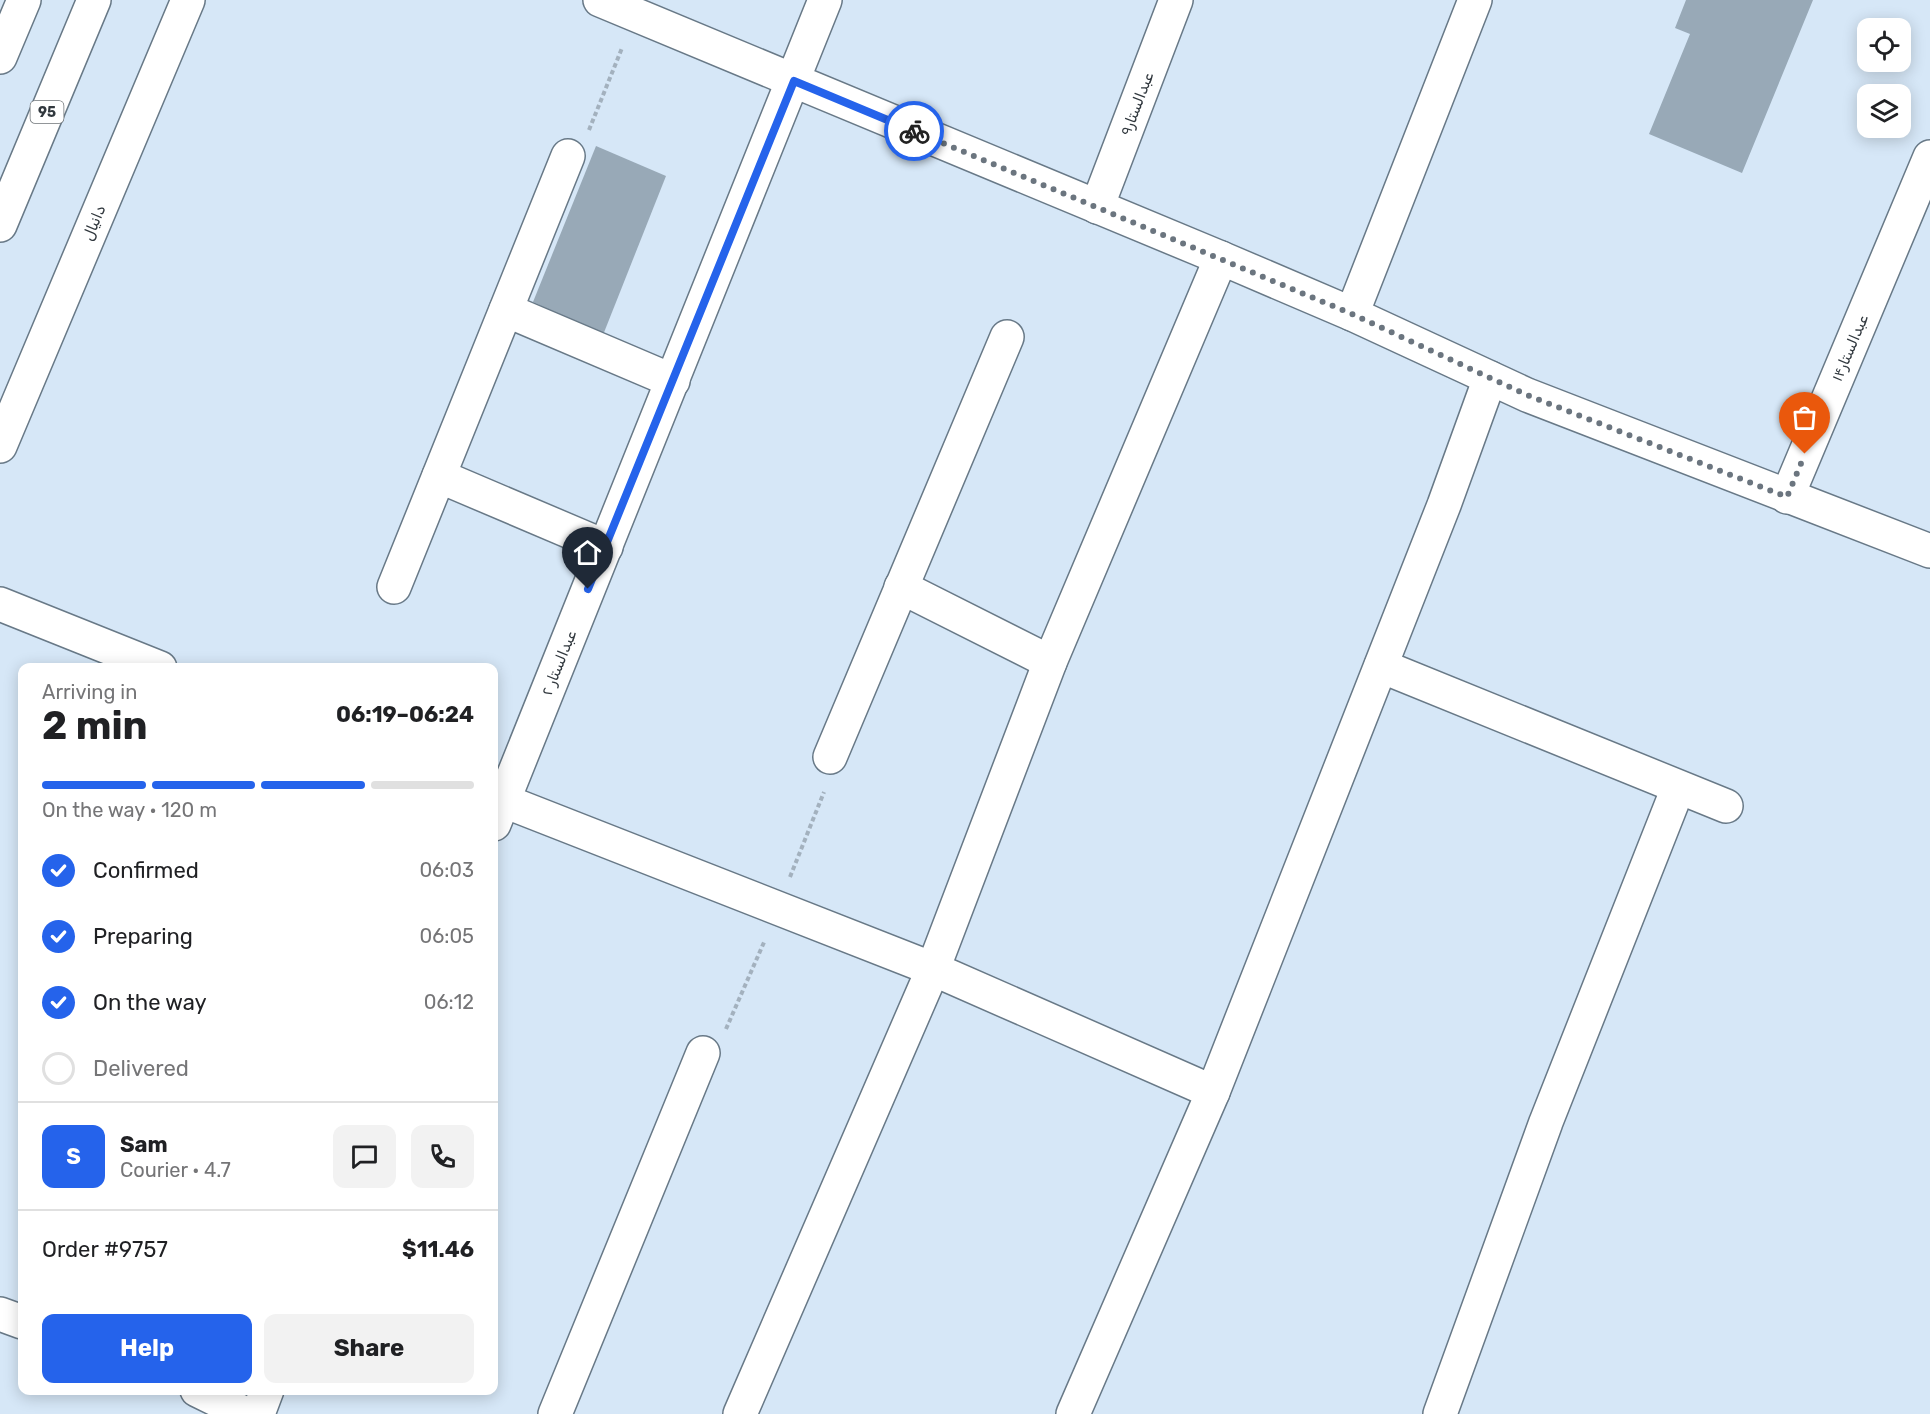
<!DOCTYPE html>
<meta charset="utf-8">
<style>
:root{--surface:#fff;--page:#f2f2f2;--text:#202124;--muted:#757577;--line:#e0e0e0;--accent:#2563eb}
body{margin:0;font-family:Rubik,"Noto Sans Arabic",sans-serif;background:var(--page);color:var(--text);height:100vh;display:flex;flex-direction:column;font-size:22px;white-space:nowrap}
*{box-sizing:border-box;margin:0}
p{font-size:20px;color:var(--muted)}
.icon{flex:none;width:33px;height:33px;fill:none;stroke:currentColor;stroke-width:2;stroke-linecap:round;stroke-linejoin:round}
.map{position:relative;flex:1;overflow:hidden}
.details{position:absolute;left:18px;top:663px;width:480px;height:732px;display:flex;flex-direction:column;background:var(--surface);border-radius:12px;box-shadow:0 3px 15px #0003}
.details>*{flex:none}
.tools{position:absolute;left:1857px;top:18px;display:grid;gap:12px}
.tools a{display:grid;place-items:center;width:54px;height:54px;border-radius:12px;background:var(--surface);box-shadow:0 3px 15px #0003;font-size:30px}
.pin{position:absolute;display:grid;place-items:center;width:51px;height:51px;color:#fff;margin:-62px -26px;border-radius:50% 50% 50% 0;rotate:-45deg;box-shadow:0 0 6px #0007}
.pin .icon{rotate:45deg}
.courier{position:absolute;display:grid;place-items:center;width:60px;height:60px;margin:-30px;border:4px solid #2563eb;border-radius:50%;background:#fff;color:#222;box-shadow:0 2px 8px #0007}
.headline em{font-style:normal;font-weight:700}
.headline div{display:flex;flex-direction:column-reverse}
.headline{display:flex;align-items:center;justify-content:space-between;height:102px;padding:0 24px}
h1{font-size:39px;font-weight:700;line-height:45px}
.bar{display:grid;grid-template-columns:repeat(4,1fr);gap:9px 6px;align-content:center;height:72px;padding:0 24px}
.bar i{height:8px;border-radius:4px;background:var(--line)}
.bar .current{background:var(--accent)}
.bar p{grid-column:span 4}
.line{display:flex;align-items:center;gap:15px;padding:0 24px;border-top:2px solid var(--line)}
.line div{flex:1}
.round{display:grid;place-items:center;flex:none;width:63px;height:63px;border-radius:12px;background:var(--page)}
ol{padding:0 24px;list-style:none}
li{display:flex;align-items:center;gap:18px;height:66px}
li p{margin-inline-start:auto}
li .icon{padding:6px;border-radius:50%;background:var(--accent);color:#fff;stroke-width:4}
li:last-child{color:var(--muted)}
li i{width:33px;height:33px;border:3px solid var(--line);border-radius:50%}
.cta{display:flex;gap:12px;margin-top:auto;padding:12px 24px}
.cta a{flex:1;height:69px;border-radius:12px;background:var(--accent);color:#fff;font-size:24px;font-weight:700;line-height:69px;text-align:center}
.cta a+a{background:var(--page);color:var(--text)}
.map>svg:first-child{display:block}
</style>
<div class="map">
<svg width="1930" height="1414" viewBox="0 0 1930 1414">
<rect width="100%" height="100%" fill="#d6e7f7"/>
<g fill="#98a9b7">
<path d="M1686 0H1813L1742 173 1649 134 1690 34 1675 28Z"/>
<path d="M596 146 666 176 603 335 533 302Z"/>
</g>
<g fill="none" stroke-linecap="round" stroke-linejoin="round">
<g stroke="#687987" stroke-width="36">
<g id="minor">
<path d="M600 0 1221 258 1352 314 1527 395 1930 551"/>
<path d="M1097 207 1176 0"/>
<path d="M506 310 673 381"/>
<path d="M1352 314 1475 0"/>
<path d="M0 446 188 0"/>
<path d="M439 476 606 547"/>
<path d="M1787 497 1930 157"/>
<path d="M394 587 568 156"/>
<path d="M901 587 1050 662"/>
<path d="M0 604 160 668"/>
<path d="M1381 666 1726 806"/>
<path d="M830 757 1007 337"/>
<path d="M494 797 933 969 1213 1092"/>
<path d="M494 824 825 0"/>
<path d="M0 1314 22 1322"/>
<path d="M197 1390 246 1414"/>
<path d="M258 1414 267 1390"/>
<path d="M555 1414 703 1053"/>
<path d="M740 1414 933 969 1050 662 1221 258"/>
<path d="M1073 1414 1213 1092 1444 505 1490 378"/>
<path d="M1440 1414 1546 1122 1678 788"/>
</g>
</g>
<g stroke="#687987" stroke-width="36">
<g id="highway">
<path d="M0 57 24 0"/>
<path d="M0 225 94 0"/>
</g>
</g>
<g stroke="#a3b1be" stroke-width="4" stroke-dasharray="4.5 3" stroke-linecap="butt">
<path d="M589 130 622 48"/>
<path d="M790 877 824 792"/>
<path d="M726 1029 765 940"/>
</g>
<use href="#minor" stroke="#fff" stroke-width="33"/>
<use href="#highway" stroke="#fff" stroke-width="33"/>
</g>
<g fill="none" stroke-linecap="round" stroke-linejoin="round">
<path stroke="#6b757f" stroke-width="6" stroke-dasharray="0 10.8" d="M914 131 1352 314 1527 395 1787 497 1805 454"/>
<path stroke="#2563eb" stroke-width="8" d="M588 589 794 81 914 131"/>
</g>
<g text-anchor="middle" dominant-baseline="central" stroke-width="6" stroke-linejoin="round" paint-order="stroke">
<rect fill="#fff" stroke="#6f7478" stroke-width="1.5" x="30.5" y="101" width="33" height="22" rx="4.5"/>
<g font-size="14" font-weight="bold" fill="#31383e">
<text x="47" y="112">95</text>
</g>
<g font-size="15" fill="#31383e" stroke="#fff">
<text transform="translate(1137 104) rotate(-69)">عبدالستار۹</text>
<text transform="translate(94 223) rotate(-67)">دانیال</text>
<text transform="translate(1850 348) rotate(-67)">عبدالستار۱۴</text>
<text transform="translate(559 663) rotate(-68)">عبدالستار ۲</text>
</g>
</g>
</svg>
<div class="tools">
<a><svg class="icon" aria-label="locate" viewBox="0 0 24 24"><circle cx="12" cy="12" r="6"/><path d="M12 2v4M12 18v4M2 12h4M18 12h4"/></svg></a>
<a><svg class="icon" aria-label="layers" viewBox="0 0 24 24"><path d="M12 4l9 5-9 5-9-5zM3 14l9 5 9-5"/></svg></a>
</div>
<div class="pin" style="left:1805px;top:454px;background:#ea580c"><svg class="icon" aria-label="bag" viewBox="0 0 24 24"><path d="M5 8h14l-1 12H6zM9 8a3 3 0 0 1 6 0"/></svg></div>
<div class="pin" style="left:588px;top:589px;background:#1f2937"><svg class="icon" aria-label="home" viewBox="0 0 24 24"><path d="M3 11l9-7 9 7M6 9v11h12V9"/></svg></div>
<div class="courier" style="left:914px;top:131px"><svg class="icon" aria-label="bike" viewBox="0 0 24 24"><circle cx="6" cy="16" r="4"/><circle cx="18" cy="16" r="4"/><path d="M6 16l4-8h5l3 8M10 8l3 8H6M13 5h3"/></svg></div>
<section class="details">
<div class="headline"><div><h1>2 min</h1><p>Arriving in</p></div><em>06:19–06:24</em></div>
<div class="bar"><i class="current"></i><i class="current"></i><i class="current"></i><i></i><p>On the way · 120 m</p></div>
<ol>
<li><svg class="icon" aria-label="check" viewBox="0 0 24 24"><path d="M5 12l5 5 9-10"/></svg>Confirmed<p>06:03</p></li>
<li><svg class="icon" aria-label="check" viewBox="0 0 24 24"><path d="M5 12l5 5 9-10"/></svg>Preparing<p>06:05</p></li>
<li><svg class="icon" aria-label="check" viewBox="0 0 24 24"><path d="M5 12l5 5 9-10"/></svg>On the way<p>06:12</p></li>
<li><i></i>Delivered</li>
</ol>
<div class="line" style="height:108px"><b class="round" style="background:var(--accent);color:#fff">S</b><div><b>Sam</b><p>Courier · 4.7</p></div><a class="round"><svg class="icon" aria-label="chat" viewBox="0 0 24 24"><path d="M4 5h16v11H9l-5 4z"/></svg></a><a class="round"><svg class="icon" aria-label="phone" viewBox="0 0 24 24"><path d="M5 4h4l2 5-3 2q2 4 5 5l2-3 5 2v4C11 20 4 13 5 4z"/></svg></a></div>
<div class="line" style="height:78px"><div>Order #9757</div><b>$11.46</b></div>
<div class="cta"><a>Help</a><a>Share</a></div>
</section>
</div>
